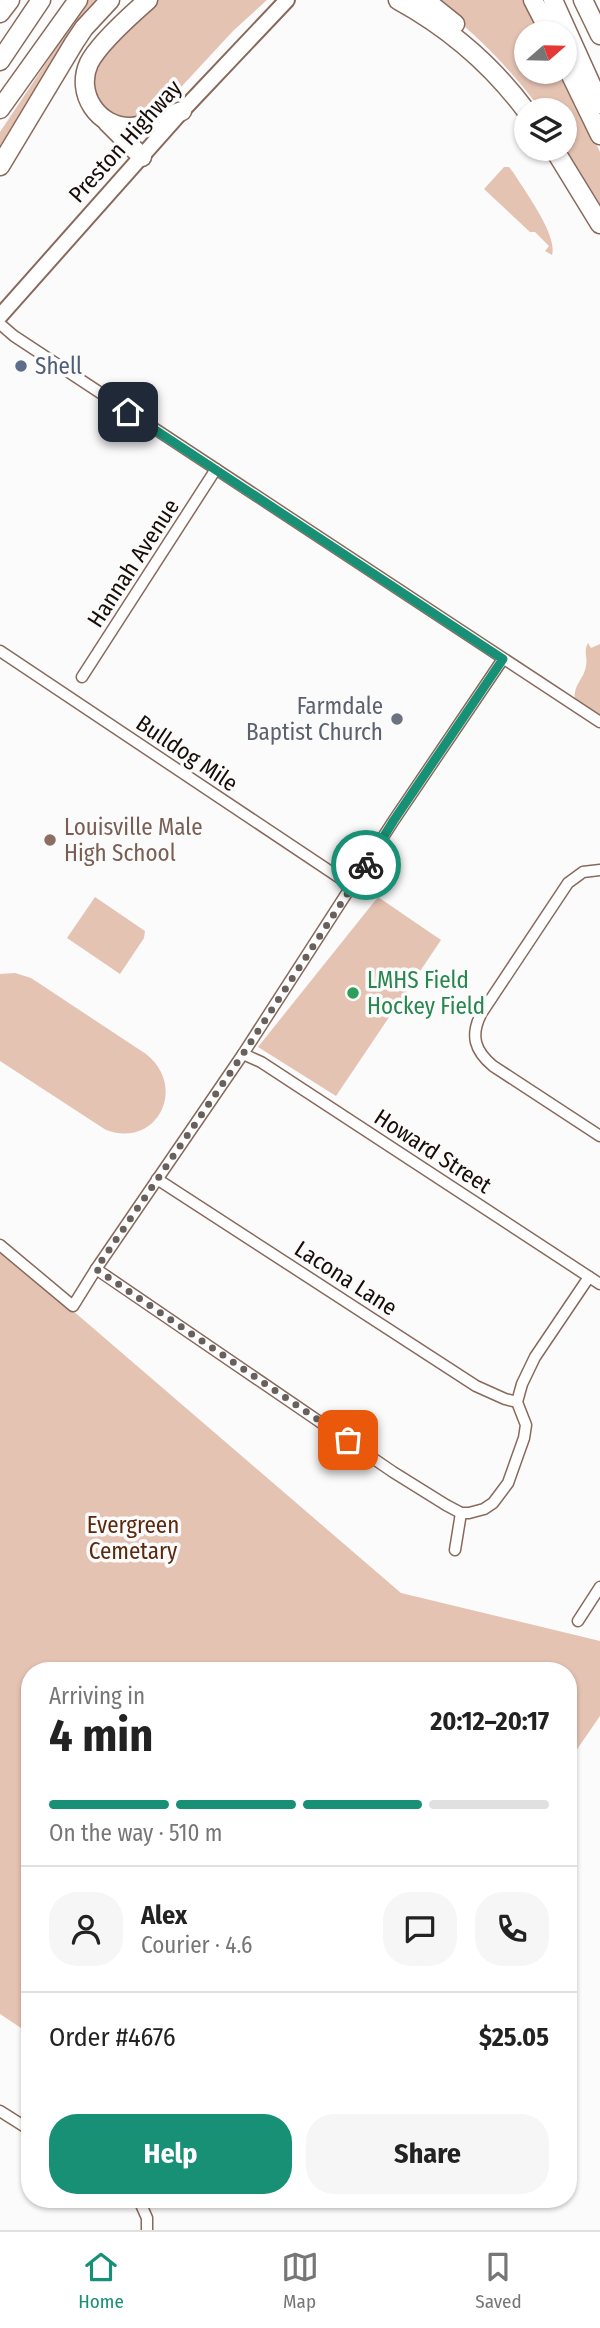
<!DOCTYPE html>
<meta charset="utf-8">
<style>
:root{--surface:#fff;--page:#f6f6f6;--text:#222;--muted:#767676;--line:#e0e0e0;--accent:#179075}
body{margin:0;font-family:"Fira Sans Condensed",sans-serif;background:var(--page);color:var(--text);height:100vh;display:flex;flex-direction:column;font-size:26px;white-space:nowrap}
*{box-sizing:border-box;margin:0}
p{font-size:23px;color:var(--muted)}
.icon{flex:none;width:38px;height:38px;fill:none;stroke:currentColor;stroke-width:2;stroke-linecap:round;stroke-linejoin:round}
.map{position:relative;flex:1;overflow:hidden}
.sheet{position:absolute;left:21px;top:1662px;width:556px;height:546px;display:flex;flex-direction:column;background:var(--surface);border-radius:28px;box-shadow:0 2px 5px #0004}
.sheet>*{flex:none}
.needle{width:46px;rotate:70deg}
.buttons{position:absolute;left:514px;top:21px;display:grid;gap:14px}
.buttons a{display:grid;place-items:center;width:63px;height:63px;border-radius:50%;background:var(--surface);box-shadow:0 2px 5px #0004;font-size:35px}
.pin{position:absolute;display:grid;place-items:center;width:60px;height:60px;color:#fff;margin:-30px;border-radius:14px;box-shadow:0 4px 10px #0006}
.courier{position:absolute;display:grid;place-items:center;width:70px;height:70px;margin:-35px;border:5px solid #179075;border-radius:50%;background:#fff;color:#222;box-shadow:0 2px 9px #0007}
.overview em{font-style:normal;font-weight:700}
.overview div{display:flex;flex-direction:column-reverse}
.overview{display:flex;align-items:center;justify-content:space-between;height:119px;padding:0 28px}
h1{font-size:46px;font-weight:700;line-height:52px}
.bar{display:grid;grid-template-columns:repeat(4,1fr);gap:10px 7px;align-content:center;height:84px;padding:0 28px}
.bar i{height:9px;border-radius:5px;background:var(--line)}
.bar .active{background:var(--accent)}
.bar p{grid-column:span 4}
.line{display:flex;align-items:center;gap:18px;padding:0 28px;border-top:2px solid var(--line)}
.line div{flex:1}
.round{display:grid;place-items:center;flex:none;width:74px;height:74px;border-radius:28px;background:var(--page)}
.action{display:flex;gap:14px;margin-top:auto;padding:14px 28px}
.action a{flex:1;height:80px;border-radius:28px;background:var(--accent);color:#fff;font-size:28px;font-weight:700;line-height:80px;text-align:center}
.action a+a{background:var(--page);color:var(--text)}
.dock{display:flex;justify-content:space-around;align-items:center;height:98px;border-top:2px solid var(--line);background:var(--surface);font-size:19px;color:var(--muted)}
.dock a{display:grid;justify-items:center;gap:4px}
.dock .active{color:var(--accent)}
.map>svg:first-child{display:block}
</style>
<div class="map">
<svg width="600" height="2230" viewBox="0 0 600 2230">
<rect width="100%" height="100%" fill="#fbfbfb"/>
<g fill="#e5c3b3">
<path d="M88 0H102L0 157V132Z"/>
<path d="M155 0H267L233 31 158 112 128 120 106 112 93 92 95 64Z"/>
<path d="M433 0H527L543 33H527V72H562L600 152V206L565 148V110H541C510 68 474 32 433 0Z"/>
<path d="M504 167H509L513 172C524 190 558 235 552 255L545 251 549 246 535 232H530L484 189Z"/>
<path d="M588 643 591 648 600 644V716L575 699C573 685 584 679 586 666 588 657 583 651 588 643Z"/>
<path d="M95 897 145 931 144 938 120 974 67 938Z"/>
<path d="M378 897 441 940 336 1096 258 1047Z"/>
<path d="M15 973 31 978 146 1054C188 1087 157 1149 106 1130L0 1061V974Z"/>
<path d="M0 1248 401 1593 600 1641V1716L569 1761V1671H30V2034L0 2014Z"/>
</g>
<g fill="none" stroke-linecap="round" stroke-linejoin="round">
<g stroke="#886a5c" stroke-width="13">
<g id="street">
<path d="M0 324 14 336 600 722"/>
<path d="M0 651 352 886"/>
<path d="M82 677 216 469"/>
<path d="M600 870 583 872 568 883 481 1014C470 1036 475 1051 493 1066L600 1136"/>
<path d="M243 1054 261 1062 600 1284"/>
<path d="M157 1179 476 1386 505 1399 517 1402"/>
<path d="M0 1245 73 1306 96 1269 243 1054 394 820 503 659"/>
<path d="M96 1269 393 1472 446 1505 461 1513H469L484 1509 493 1503 508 1483 524 1438 526 1425 517 1402 522 1384 535 1357 589 1277"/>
<path d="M455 1550 461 1513"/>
<path d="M578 1621 600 1587"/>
<path d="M0 2111 30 2130"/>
<path d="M139 2200 147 2218V2230"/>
</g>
</g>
<g stroke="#886a5c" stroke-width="18">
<path id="primary" d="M0 316 182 111 287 0"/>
</g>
<g stroke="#886a5c" stroke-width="21">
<g id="highway">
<path d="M148 0C132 14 98 45 89 63 75 93 98 128 131 127 148 126 166 117 182 111"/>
<path d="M398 0C449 28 493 66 527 112"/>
<path d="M425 0 455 24"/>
<path d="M533 0 550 33"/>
<path d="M553 0 600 104"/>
<path d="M583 0 600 35"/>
<path d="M0 13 10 0"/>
<path d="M0 61 41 0"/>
<path d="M565 63 600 135"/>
<path d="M0 109 78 0"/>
<path d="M107 122 142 157"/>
<path d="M554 149 600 224"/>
<path d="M0 166 74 43 84 28 110 0"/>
</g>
</g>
<use href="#street" stroke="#fff" stroke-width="10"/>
<use href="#primary" stroke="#fff" stroke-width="14"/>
<use href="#highway" stroke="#fff" stroke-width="18"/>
</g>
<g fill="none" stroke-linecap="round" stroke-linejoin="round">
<path stroke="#67605d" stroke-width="7" stroke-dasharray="0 12.6" d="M348 1440 96 1269 243 1054 366 865"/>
<path stroke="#179075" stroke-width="9" d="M128 412 503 659 394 820 366 865"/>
</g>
<circle fill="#5c6f8a" stroke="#fbfbfb" stroke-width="2.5" cx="21" cy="366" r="7"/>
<circle fill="#6b7280" stroke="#fbfbfb" stroke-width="2.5" cx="397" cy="719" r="7"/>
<circle fill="#8d6e63" stroke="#fbfbfb" stroke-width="2.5" cx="50" cy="840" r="7"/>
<circle fill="#2e9e5b" stroke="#fbfbfb" stroke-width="2.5" cx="353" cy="993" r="7"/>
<g text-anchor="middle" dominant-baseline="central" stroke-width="7" stroke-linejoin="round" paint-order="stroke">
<g font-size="23" fill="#180d08" stroke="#fbfbfb">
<text transform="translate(125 141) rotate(-48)">Preston Highway</text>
<text transform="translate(133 563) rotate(-57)">Hannah Avenue</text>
<text transform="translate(187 753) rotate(34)">Bulldog Mile</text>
<text transform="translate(433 1151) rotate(33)">Howard Street</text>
<text transform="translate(346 1278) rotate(33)">Lacona Lane</text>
</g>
<g font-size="23" fill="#4e5e75" stroke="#fbfbfb" text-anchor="start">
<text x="35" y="366">Shell</text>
</g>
<g font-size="23" fill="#5b616d" stroke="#fbfbfb" text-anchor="end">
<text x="383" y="706">Farmdale<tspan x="383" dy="26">Baptist Church</tspan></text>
</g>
<g font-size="23" fill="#785e54" stroke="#fbfbfb" text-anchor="start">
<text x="64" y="827">Louisville Male<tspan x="64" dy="26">High School</tspan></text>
</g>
<g font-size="23" fill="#27864d" stroke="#fbfbfb" text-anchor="start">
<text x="367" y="980">LMHS Field<tspan x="367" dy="26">Hockey Field</tspan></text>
</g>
<g font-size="23" fill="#5b2a0e" stroke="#fbfbfb">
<text x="133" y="1525">Evergreen<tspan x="133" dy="26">Cemetary</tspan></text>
</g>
</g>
</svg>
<div class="buttons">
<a><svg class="needle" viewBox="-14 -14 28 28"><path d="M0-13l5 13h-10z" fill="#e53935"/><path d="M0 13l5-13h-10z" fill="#767676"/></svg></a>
<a><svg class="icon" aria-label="layers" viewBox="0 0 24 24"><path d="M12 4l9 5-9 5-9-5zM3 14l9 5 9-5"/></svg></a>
</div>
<div class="pin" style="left:348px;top:1440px;background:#ea580c"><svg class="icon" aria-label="bag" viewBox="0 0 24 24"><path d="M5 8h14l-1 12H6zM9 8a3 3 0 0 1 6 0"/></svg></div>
<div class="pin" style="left:128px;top:412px;background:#1f2937"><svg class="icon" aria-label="home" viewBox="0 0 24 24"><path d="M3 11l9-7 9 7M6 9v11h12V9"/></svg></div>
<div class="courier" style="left:366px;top:865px"><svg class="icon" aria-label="bike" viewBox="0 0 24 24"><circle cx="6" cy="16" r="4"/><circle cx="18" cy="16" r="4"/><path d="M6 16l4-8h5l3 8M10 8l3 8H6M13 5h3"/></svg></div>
<section class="sheet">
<div class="overview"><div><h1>4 min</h1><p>Arriving in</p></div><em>20:12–20:17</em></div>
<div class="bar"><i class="active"></i><i class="active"></i><i class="active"></i><i></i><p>On the way · 510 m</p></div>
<div class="line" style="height:126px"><a class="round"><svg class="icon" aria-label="person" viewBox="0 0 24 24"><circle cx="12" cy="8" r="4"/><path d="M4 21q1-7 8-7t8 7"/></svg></a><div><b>Alex</b><p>Courier · 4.6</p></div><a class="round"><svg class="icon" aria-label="chat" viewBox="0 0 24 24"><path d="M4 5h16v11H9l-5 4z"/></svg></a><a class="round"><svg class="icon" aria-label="phone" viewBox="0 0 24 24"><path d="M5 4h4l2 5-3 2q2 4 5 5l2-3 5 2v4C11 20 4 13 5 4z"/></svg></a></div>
<div class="line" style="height:91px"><div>Order #4676</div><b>$25.05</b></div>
<div class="action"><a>Help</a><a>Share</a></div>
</section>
</div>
<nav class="dock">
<a class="active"><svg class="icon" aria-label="home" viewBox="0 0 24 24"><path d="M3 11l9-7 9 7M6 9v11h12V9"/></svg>Home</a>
<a><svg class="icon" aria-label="map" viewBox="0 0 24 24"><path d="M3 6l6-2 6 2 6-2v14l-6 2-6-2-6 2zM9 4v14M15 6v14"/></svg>Map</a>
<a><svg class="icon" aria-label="saved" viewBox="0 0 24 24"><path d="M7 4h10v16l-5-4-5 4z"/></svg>Saved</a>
</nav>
